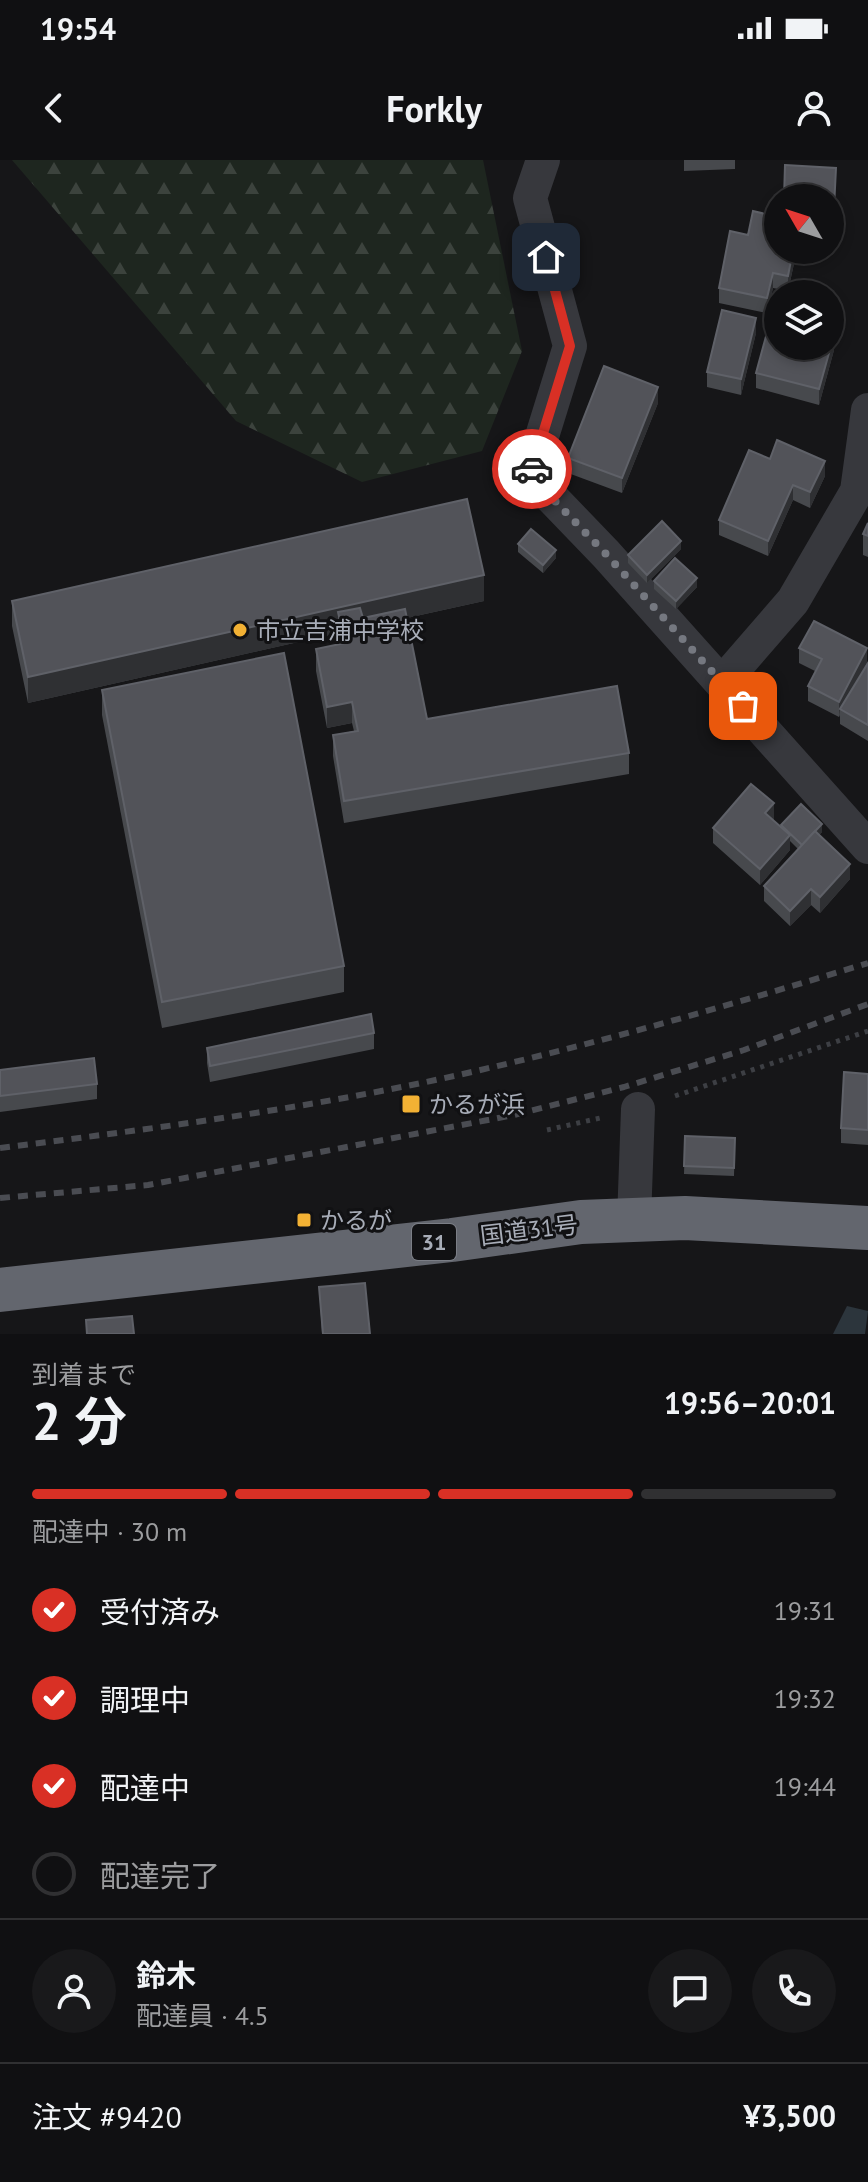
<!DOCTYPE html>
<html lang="ja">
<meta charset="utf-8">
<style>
:root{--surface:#101012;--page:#19191b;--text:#f1f3f6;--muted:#9c9d9f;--line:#303032;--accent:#d93025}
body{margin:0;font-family:"PT Sans","Noto Sans JP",sans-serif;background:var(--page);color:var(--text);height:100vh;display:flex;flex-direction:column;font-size:30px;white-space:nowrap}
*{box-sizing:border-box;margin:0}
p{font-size:26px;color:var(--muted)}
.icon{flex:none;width:44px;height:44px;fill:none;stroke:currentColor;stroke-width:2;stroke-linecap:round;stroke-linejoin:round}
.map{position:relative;height:1174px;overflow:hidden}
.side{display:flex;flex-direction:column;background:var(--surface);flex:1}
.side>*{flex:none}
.needle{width:52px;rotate:309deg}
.buttons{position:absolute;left:764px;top:24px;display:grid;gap:16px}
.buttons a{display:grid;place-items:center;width:80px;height:80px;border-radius:50%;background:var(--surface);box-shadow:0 4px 12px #0003,0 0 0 2px var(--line);font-size:40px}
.pin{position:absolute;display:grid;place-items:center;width:68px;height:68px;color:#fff;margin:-34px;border-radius:16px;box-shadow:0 4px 12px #0006}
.courier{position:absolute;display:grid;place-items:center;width:80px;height:80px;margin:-40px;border:6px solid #d93025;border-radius:50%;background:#fff;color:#222;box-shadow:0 2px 10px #0007}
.headline em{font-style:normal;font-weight:700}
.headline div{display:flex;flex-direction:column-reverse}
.headline{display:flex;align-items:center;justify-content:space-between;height:136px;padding:0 32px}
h1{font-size:52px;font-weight:700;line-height:60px}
.bar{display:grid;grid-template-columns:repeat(4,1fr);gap:12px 8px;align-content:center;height:96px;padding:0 32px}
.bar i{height:10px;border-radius:6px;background:var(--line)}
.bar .active{background:var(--accent)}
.bar p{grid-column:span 4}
.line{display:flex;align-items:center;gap:20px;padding:0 32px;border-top:2px solid var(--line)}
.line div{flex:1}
.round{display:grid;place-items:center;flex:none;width:84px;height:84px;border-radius:42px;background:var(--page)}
ol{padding:0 32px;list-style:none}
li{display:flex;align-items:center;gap:24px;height:88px}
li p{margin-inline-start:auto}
li .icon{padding:8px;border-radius:50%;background:var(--accent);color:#fff;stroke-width:4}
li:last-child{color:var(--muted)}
li i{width:44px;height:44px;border:4px solid var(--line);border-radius:50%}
.status{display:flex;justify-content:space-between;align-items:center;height:56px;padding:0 40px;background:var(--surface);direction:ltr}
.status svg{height:22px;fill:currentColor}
header{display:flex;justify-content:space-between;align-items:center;height:104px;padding:0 32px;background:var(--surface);font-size:36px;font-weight:700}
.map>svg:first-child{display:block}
</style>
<div class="status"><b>19:54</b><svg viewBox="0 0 49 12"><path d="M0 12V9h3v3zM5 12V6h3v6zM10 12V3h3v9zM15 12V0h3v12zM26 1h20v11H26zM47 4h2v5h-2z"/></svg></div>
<header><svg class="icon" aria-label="back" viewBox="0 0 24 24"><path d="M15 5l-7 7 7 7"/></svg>Forkly<svg class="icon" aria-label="person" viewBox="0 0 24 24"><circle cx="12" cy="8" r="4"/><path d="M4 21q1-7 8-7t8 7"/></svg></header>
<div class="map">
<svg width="868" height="1174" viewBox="0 0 868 1174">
<defs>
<pattern id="forest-firs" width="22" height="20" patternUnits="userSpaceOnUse" patternTransform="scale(2)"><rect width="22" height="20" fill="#1e261f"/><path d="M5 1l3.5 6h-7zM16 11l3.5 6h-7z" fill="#3c433d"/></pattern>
</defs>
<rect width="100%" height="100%" fill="#161618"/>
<path fill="url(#forest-firs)" d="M12 0H483L522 191 482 291 362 322 236 261Z"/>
<path fill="#2c353c" d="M847 1146 868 1151 865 1174H833Z"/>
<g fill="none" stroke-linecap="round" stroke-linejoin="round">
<g stroke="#3d3f44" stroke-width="5" stroke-dasharray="4 6" stroke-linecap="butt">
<path d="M675 936 868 871"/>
<path d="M547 970 600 958"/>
</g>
<g stroke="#37383d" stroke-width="34">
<path d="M543 0 530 38 570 186 530 315 606 394 868 687"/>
<path d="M722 523 793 441 857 331 868 250"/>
<path d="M634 1060 638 949"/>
</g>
<path stroke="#63666e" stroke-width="44" d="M0 1130 452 1080 581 1062 685 1058 868 1068"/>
<g stroke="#4a4c52" stroke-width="6" stroke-dasharray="10 8" stroke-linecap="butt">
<path d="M0 988C152 969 304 949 454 916 593 885 731 845 868 803"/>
<path d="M0 1038 148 1025 514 955 624 927 744 890 868 844"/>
</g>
</g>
<g fill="#47494d">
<path d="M684 0H735V9L684 11Z"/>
<path d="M836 8 834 56H830V38Z"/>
<path d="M797 90 788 131 773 128 767 153 719 143V128Z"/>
<path d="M756 173 741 235 707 227V212Z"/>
<path d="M834 190 819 245 756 228V213Z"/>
<path d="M658 243 622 333 568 313V298Z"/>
<path d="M770 299 825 316 810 348 793 340 768 396 719 375V360Z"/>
<path d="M868 363V397L863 395V374Z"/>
<path d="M518 384 556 398 543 413 518 392Z"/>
<path d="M681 389 647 423 628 403V395Z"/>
<path d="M654 421 697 427 676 449 654 429Z"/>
<path d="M12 441H484L407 458 427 559 629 593V614L344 663 333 596V575L354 571 352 563 327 568 316 511V489L341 484 338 473 28 543 12 466Z"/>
<path d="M799 488 867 503 862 513 868 503V581L840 564V555L839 557 808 541V526L815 511 799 503Z"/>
<path d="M102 530 344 806V832L162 868 102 555Z"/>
<path d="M774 659 773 660 781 667V665L822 672 819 675 850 719 820 753 811 745 790 766 764 741V726L798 689 790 681V690L760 725 713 683V668Z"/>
<path d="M374 873V889L210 922 207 903V888Z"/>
<path d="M0 910 97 924V939L0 952Z"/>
<path d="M868 914V985L841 983V968Z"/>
<path d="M685 976 735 978 734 1016 684 1014Z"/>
<path d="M319 1127 370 1174H322Z"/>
</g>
<g fill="#2f3033">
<path d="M793 90H797L788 131V116Z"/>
<path d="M773 113V128L767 153V138Z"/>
<path d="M756 158V173L741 235V219Z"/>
<path d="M834 175V190L819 245V229Z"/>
<path d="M658 227V243L622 333V318Z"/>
<path d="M825 301V316L810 348V332Z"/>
<path d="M793 325V340L768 396V381Z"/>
<path d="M681 381V389L647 423V415Z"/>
<path d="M556 390V398L543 413V405Z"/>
<path d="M484 415V441L343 472 338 452V473L28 543V517Z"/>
<path d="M697 418V427L676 449V441Z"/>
<path d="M867 488V503L843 550 840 549 839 557V542Z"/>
<path d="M352 542V563L327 568V547Z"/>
<path d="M774 643V659L765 668V653Z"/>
<path d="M822 664V672L803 693V685Z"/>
<path d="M790 675V690L760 725V709Z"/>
<path d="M850 704V719L820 753V737Z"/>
<path d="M811 729V745L790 766V751Z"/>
</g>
<g fill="#525359" stroke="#5f6168" stroke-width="2">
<path d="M785 5 836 8 834 48H830V38H784Z"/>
<path d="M753 51 778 57V90H793L788 116 773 113 767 138 719 128 730 71 748 75Z"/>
<path d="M722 150 756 158 741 219 707 212Z"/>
<path d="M771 158 778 160V186H830V174L834 175 819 229 756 213Z"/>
<path d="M604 206 658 227 622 318 568 298Z"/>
<path d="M777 280 825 301 810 332 793 325 768 381 719 360 749 290 770 299Z"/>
<path d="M467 339 484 415 28 517 12 441Z"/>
<path d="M662 361 681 381 647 415 628 395Z"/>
<path d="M868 363V376L863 374Z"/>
<path d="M531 369 556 390 543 405 518 384Z"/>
<path d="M675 398 697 418 676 441 654 421Z"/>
<path d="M360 448 363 458 405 449 427 559 617 526 629 593 344 641 333 575 358 571 352 542 327 547 316 489 345 483 338 452Z"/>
<path d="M814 461 867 488 839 542 808 526 822 499 799 488Z"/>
<path d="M284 493 344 806 162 842 102 530Z"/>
<path d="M868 503V565L840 549Z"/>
<path d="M751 624 774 643 765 653 790 675 760 709 713 668Z"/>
<path d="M801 644 822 664 802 685 781 665Z"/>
<path d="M815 671 850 704 820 737 811 729 790 751 764 726Z"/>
<path d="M371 854 374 873 210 906 207 888Z"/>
<path d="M94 898 97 924 0 936V910Z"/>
<path d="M844 912 868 914V970L841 968Z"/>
<path d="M685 976 735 978 734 1008 684 1006Z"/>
<path d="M365 1123 370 1174H323L319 1127Z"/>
<path d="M132 1156 134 1174H87L86 1160Z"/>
</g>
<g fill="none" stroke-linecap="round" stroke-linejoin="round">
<path stroke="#757880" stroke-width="8" stroke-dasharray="0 14.4" d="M532 309 530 315 606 394 743 546"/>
<path stroke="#d93025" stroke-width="10" d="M532 309 570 186 546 97"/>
</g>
<g fill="#f2b134" stroke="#111113" stroke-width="3">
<circle cx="240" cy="470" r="8"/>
<rect x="401" y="934" width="20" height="20" rx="4"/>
<rect x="296" y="1052" width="16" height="16" rx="4"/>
</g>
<g text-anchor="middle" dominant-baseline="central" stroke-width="6" stroke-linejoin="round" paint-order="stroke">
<rect fill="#111113" stroke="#7b7e86" stroke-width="2" x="412" y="1064" width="44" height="36" rx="6"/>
<g font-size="22" font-weight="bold" fill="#a8adb8">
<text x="434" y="1082">31</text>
</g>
<g font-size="24" fill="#a8adb8" stroke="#111113" text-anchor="start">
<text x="256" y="470">市立吉浦中学校</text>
<text x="429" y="944">かるが浜</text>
<text x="320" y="1060">かるが</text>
</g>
<g font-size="24" fill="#a8adb8" stroke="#111113">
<text transform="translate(529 1070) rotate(-7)">国道31号</text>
</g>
</g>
</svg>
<div class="buttons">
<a><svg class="needle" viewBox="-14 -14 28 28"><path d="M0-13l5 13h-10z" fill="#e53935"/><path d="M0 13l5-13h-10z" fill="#9c9d9f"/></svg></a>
<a><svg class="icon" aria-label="layers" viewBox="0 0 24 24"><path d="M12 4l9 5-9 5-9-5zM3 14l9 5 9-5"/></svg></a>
</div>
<div class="pin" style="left:743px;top:546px;background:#ea580c"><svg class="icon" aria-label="bag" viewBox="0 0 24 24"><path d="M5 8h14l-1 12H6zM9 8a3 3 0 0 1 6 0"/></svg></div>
<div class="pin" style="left:546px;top:97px;background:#1f2937"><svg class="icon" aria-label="home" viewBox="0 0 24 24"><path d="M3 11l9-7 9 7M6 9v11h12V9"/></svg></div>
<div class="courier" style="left:532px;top:309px"><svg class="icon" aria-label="car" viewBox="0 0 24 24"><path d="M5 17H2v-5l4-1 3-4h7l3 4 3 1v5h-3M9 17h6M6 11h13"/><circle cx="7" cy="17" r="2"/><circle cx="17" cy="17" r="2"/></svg></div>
</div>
<section class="side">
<div class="headline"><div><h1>2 分</h1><p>到着まで</p></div><em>19:56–20:01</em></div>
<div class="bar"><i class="active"></i><i class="active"></i><i class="active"></i><i></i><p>配達中 · 30 m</p></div>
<ol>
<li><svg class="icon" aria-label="check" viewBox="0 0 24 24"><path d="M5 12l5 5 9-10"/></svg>受付済み<p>19:31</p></li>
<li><svg class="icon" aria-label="check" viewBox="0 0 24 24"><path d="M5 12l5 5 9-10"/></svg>調理中<p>19:32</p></li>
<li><svg class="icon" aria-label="check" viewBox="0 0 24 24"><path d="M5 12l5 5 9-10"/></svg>配達中<p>19:44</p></li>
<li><i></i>配達完了</li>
</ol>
<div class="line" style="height:144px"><a class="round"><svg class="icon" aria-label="person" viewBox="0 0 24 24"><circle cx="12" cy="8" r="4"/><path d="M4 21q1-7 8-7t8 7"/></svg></a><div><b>鈴木</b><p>配達員 · 4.5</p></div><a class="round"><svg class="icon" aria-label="chat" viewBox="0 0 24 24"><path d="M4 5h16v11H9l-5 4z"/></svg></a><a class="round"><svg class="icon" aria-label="phone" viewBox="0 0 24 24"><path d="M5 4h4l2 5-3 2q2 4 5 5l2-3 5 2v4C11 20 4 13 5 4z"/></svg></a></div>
<div class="line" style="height:104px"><div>注文 #9420</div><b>¥3,500</b></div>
</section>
